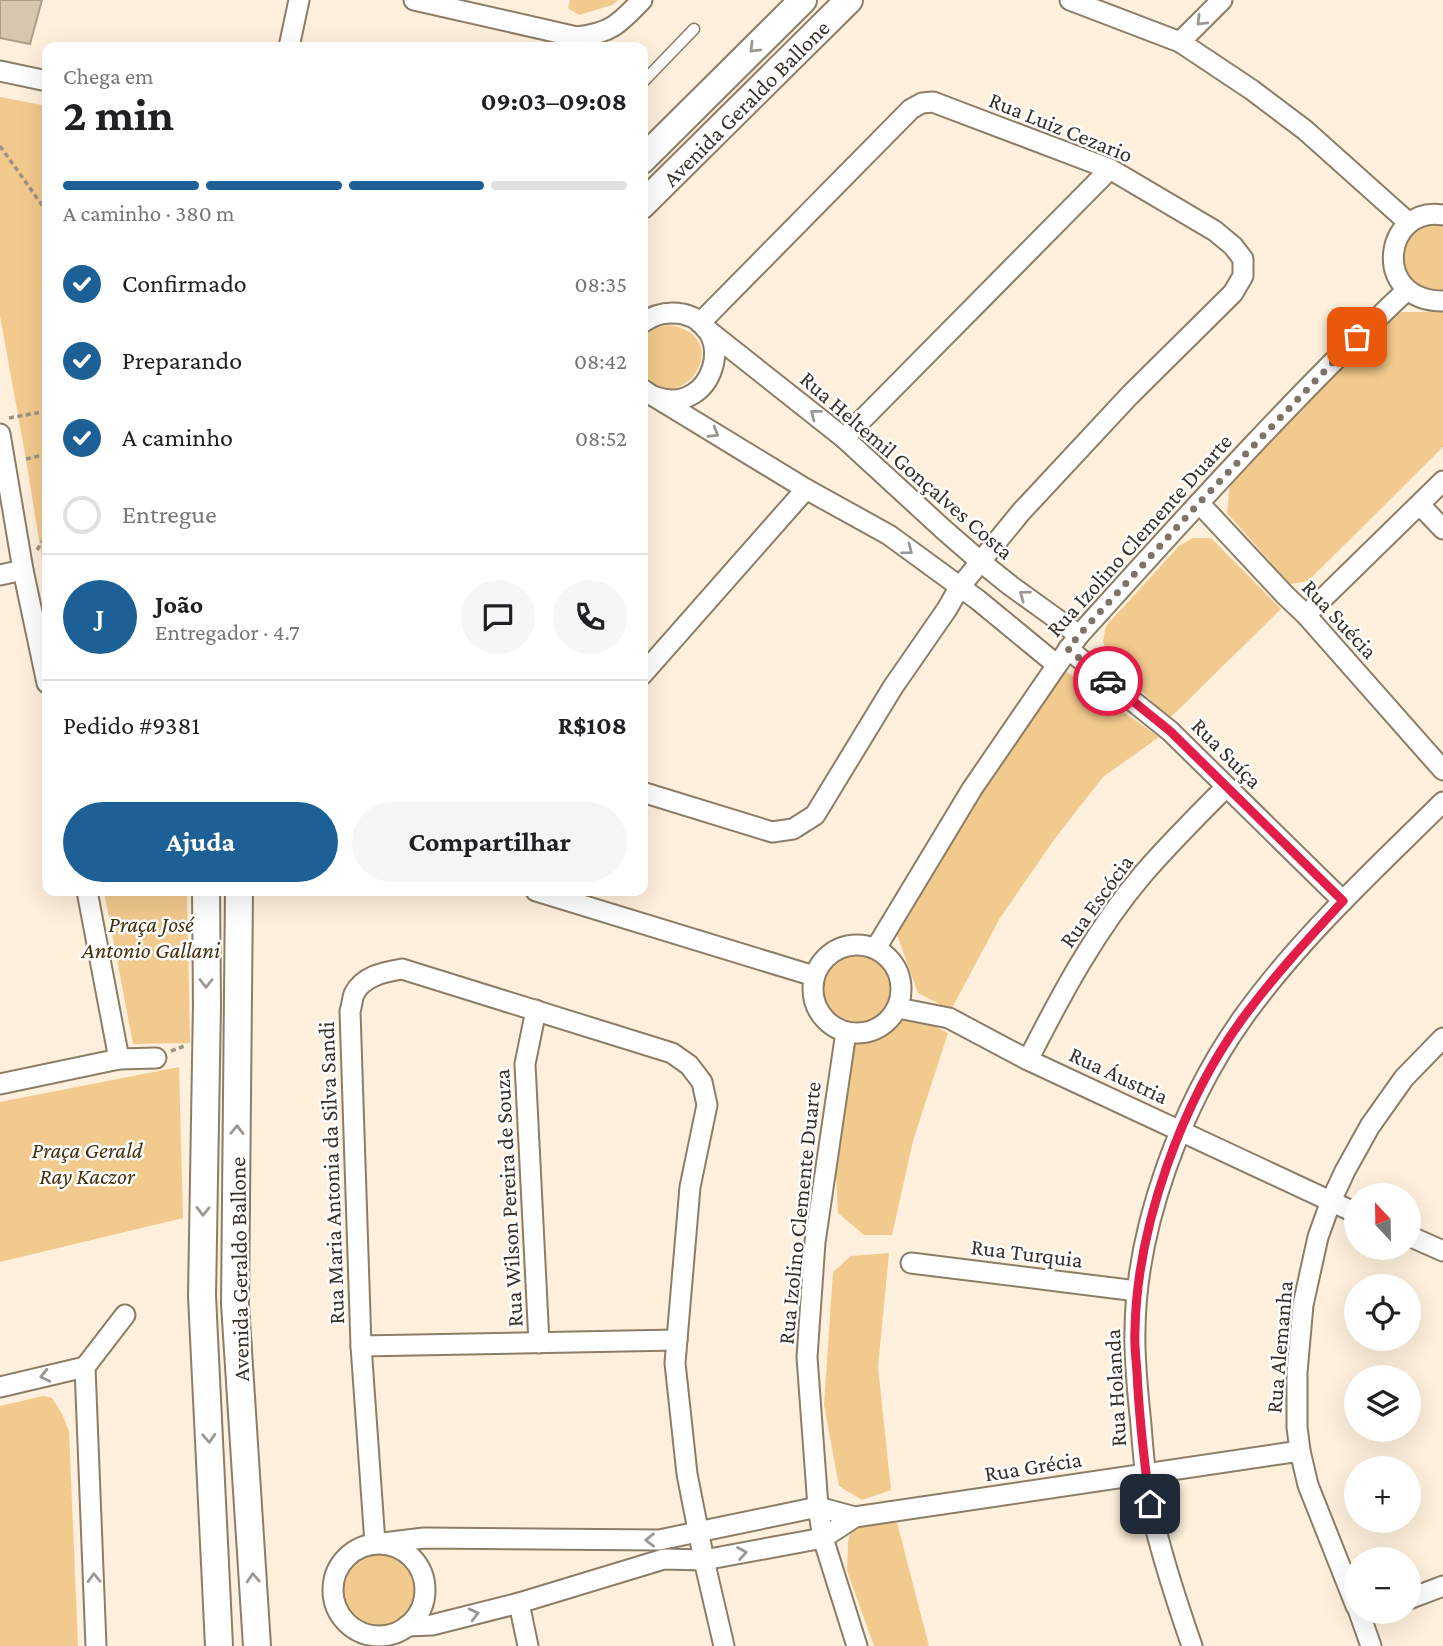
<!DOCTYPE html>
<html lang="pt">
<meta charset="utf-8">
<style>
:root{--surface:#fff;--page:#f6f6f6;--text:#202124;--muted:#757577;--line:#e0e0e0;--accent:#1c6095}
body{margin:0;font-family:"Crimson Pro",serif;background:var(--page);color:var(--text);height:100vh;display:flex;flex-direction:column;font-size:26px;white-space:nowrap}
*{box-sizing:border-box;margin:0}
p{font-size:23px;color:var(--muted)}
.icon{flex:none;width:38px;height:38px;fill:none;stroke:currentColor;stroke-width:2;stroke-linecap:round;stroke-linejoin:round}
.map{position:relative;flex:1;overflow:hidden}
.details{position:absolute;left:42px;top:42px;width:606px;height:854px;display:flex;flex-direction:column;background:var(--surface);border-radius:14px;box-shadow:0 7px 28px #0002}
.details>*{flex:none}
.needle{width:46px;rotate:338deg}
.tools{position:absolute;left:1344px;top:1183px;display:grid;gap:14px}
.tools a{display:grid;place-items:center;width:77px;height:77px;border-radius:50%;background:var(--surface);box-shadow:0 7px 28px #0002;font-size:35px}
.pin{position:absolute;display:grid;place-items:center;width:60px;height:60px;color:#fff;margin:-30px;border-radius:14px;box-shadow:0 4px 10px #0006}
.courier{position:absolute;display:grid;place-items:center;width:70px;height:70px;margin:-35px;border:5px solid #e11d48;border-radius:50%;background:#fff;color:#222;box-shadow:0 2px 9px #0007}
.headline em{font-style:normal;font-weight:700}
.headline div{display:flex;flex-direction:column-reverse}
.headline{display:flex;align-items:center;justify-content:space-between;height:119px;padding:0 21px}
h1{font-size:46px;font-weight:700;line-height:52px}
.bar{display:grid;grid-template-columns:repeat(4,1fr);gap:10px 7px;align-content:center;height:84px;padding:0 21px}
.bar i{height:9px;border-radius:5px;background:var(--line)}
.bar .active{background:var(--accent)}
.bar p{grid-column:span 4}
.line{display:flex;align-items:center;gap:18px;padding:0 21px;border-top:2px solid var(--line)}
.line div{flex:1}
.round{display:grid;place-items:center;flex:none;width:74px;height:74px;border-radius:37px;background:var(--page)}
ol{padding:0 21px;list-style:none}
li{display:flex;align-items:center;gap:21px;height:77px}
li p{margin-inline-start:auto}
li .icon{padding:7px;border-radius:50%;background:var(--accent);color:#fff;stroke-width:4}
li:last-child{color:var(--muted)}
li i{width:38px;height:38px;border:4px solid var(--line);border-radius:50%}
.cta{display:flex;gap:14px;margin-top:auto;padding:14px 21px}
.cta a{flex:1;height:80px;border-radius:42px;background:var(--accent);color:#fff;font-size:28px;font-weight:700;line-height:80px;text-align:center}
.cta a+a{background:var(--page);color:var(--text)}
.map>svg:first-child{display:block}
</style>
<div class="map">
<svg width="1443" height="1646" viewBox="0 0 1443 1646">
<rect width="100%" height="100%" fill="#fef0dc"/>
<g fill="#f3ca8e">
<path d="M570 0H618L612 5 579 15 568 8Z"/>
<path d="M0 97 47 106V590L26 459 0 316Z"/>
<path d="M1443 223V293L1431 294 1411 284 1400 264 1404 242 1420 226Z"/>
<path d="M1394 312H1443V447L1308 581 1290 584 1227 513 1230 481Z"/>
<path d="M670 325C739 337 679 424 642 373V340C649 330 658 326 670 325Z"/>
<path d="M1193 538H1211L1281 609 1169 719 1107 656 1103 641 1106 626 1179 546Z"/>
<path d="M1057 665 1159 737 1103 777 1056 837 1000 918 951 1010 918 993 897 935Z"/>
<path d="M104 891H187L190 1043 133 1044Z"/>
<circle cx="858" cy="988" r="34"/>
<path d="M898 1008 948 1033 913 1141 892 1235H864L838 1213 833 1112 846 1032C869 1036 885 1027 898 1008Z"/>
<path d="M179 1067 183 1218 0 1262V1102Z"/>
<path d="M889 1253 878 1367 891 1490 862 1500 839 1486 824 1405 833 1272 851 1256Z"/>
<path d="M43 1396 52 1398 62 1414 69 1431 78 1646H0V1406Z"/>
<path d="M894 1511 929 1646H874L847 1571 848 1542 855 1517Z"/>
<circle cx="379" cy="1589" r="38"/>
</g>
<path fill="#d7c7af" stroke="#ae9e87" stroke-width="2" d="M0 0H42L30 44 0 38Z"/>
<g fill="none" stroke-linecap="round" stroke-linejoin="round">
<g stroke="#8c7d67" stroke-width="13">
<path id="lane" d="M642 83 694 29"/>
</g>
<g stroke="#8c7d67" stroke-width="23">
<g id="street">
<path d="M414 0 577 37C611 33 619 24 642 0"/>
<path d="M1070 0 1180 42 1252 90 1305 130 1409 223"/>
<path d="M1180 42 1222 0"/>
<path d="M289 47 299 0"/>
<path d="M0 71 47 81"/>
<path d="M1443 215C1384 205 1370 301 1443 301"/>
<path d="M642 323C655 314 667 311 683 314 740 328 713 417 656 397 651 396 647 392 642 389"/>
<path d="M705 328 844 438 943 529 981 562 1011 586 1079 635"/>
<path d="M655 397 806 489 889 535 978 600 1057 665"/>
<path d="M0 434 23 570 47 683"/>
<path d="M844 438 1110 169"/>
<path d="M1199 503 1286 596 1306 615 1443 770"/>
<path d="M1420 505 1443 529"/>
<path d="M0 575 23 570"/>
<path d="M1306 615 1443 481"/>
<path d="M1068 649 1170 731 1343 901"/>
<path d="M642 675 806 489"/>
<path d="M642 792 772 832 793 829 815 815 893 687 947 609 959 588 1021 512 1130 395 1233 293 1243 276V259L1233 246 1215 231 1110 169 933 102 922 103 911 109 700 323"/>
<path d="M87 891 119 1059"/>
<path d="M536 891 814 976"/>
<circle cx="857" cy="989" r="44"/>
<path d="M876 948 972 789 1057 665 1079 635C1185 518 1291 399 1407 290"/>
<path d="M898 1008 949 1018 1028 1060 1356 1213"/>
<path d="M536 1010 525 1064 539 1343"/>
<path d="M846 1032 815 1242 807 1357 818 1507 823 1538 857 1646"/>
<path d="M1028 1060C1061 995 1096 929 1144 873 1170 843 1198 815 1226 787"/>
<path d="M0 1084 119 1059 156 1058"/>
<path d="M1409 1236 1443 1251"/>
<path d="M911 1263 1137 1291"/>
<path d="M361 1346 677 1340"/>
<path d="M85 1367 125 1315"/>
<path d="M0 1387 85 1367 96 1646"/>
<path d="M375 1543 361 1346 350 1011C352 1006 352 999 354 994 363 976 384 972 402 969L672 1053 689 1065 702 1082 707 1105 690 1187 675 1363 687 1474 704 1560 724 1646"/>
<path d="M383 1543 424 1538 659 1540 818 1507 855 1517"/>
<circle cx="379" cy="1590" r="46"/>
<path d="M1409 1599 1443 1586"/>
<path d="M519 1603 528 1646"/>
<path d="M1356 1606 1308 1485 1300 1451 1297 1427V1372L1303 1305 1318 1237 1331 1201 1345 1171 1370 1126 1404 1078 1443 1038"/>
<path d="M1359 1612 1371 1646"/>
<path d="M407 1626 432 1625 519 1603 664 1559 704 1560 823 1538 855 1517 1300 1451"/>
<path d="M1192 1646C1176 1600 1160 1552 1150 1504 1145 1478 1143 1451 1141 1425 1138 1394 1134 1362 1135 1330 1136 1226 1182 1104 1242 1019 1299 939 1373 871 1443 802"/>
</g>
</g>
<g stroke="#8c7d67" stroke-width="30">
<g id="secondary">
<path d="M642 160 803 0"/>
<path d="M642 205 849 0"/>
<path d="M206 891 207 1004 202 1296 219 1646"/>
<path d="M239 891 235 1304 257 1646"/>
</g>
</g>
<g stroke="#9d9283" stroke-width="3.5" stroke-dasharray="5 3.5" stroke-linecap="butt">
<path d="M0 146 47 212"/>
<path d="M9 418 47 411"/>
<path d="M26 459 47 454"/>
<path d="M37 550 47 534"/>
<path d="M171 1051 187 1045"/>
</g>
<use href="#lane" stroke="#fff" stroke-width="10"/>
<use href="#street" stroke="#fff" stroke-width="19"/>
<use href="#secondary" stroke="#fff" stroke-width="26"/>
</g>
<defs><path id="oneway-chevron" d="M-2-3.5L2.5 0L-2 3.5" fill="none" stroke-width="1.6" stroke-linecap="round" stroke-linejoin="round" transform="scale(1.75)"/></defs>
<g stroke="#9c9894">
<use href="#oneway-chevron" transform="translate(1201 21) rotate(135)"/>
<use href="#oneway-chevron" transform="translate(754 48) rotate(135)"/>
<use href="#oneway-chevron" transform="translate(815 414) rotate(-142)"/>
<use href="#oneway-chevron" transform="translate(714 433) rotate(31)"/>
<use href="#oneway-chevron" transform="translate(908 550) rotate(37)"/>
<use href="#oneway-chevron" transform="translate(1024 595) rotate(-144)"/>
<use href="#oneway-chevron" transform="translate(206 983) rotate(90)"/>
<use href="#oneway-chevron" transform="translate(237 1130) rotate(-89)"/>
<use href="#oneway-chevron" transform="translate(203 1211) rotate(91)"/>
<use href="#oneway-chevron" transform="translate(45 1376) rotate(167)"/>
<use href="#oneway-chevron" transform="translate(209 1438) rotate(87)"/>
<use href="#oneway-chevron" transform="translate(650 1540) rotate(179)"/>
<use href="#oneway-chevron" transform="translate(742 1553) rotate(-10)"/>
<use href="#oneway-chevron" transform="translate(94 1578) rotate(-92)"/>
<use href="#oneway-chevron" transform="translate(253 1578) rotate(-94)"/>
<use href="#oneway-chevron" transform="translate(474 1614) rotate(-14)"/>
</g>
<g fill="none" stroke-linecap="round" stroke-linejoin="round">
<path stroke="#7d7467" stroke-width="7" stroke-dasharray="0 12.6" d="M1108 681 1068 649 1079 635 1199 503 1357 337"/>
<path stroke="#e11d48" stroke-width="9" d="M1108 681 1170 731 1343 901C1308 939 1274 976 1243 1018 1182 1101 1137 1226 1135 1330 1134 1344 1136 1358 1137 1372 1139 1416 1144 1460 1150 1504"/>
</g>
<g text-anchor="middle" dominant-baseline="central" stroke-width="5" stroke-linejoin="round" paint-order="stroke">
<g font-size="23" fill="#383128" stroke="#fff">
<text transform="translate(746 103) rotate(-45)">Avenida Geraldo Ballone</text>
<text transform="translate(1061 127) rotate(22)">Rua Luiz Cezario</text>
<text transform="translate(907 465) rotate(41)">Rua Heltemil Gonçalves Costa</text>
<text transform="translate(1139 535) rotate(-48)">Rua Izolino Clemente Duarte</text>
<text transform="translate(1340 619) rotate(47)">Rua Suécia</text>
<text transform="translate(1227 753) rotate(45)">Rua Suíça</text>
<text transform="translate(1096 901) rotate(-54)">Rua Escócia</text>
<text transform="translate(1119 1075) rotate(25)">Rua Áustria</text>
<text transform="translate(331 1173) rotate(-92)">Rua Maria Antonia da Silva Sandi</text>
<text transform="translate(508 1198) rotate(-93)">Rua Wilson Pereira de Souza</text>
<text transform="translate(799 1213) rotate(-84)">Rua Izolino Clemente Duarte</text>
<text transform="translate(1027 1253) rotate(7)">Rua Turquia</text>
<text transform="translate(239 1269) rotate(-91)">Avenida Geraldo Ballone</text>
<text transform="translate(1279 1347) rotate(-85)">Rua Alemanha</text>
<text transform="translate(1115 1388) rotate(-93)">Rua Holanda</text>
<text transform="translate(1033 1466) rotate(-9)">Rua Grécia</text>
</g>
<g font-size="23" font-style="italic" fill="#46300a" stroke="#fff">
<text x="151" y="924">Praça José<tspan x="151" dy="26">Antonio Gallani</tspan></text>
<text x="87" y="1150">Praça Gerald<tspan x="87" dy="26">Ray Kaczor</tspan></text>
</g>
</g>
</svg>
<div class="tools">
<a><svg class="needle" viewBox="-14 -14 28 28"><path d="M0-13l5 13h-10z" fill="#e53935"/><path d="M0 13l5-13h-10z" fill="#757577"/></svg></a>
<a><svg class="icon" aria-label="locate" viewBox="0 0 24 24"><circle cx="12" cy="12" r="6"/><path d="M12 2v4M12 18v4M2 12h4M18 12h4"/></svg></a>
<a><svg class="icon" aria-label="layers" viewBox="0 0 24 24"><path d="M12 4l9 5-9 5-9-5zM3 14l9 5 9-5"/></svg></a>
<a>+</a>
<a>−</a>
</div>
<div class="pin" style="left:1357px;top:337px;background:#ea580c"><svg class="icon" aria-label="bag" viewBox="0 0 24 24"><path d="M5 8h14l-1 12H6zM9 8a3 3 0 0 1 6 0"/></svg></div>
<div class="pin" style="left:1150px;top:1504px;background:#1f2937"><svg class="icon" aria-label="home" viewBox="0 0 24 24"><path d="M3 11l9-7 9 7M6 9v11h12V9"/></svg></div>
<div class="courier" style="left:1108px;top:681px"><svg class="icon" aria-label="car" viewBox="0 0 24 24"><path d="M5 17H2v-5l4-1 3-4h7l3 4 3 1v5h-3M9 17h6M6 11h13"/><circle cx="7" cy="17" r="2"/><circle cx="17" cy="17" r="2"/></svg></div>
<section class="details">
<div class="headline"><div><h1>2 min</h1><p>Chega em</p></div><em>09:03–09:08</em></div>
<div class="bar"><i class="active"></i><i class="active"></i><i class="active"></i><i></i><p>A caminho · 380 m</p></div>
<ol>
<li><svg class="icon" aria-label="check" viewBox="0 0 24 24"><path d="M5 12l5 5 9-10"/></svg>Confirmado<p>08:35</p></li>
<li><svg class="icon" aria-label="check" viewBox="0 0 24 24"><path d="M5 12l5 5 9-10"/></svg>Preparando<p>08:42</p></li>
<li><svg class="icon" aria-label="check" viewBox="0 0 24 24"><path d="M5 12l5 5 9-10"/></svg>A caminho<p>08:52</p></li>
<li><i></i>Entregue</li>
</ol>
<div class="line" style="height:126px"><b class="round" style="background:var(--accent);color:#fff">J</b><div><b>João</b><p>Entregador · 4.7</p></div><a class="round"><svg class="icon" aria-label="chat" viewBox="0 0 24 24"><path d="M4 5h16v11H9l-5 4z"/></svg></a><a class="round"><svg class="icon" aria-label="phone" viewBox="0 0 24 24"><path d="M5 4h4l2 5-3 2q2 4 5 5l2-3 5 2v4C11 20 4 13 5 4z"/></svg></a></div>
<div class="line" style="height:91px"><div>Pedido #9381</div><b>R$108</b></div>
<div class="cta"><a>Ajuda</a><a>Compartilhar</a></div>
</section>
</div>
